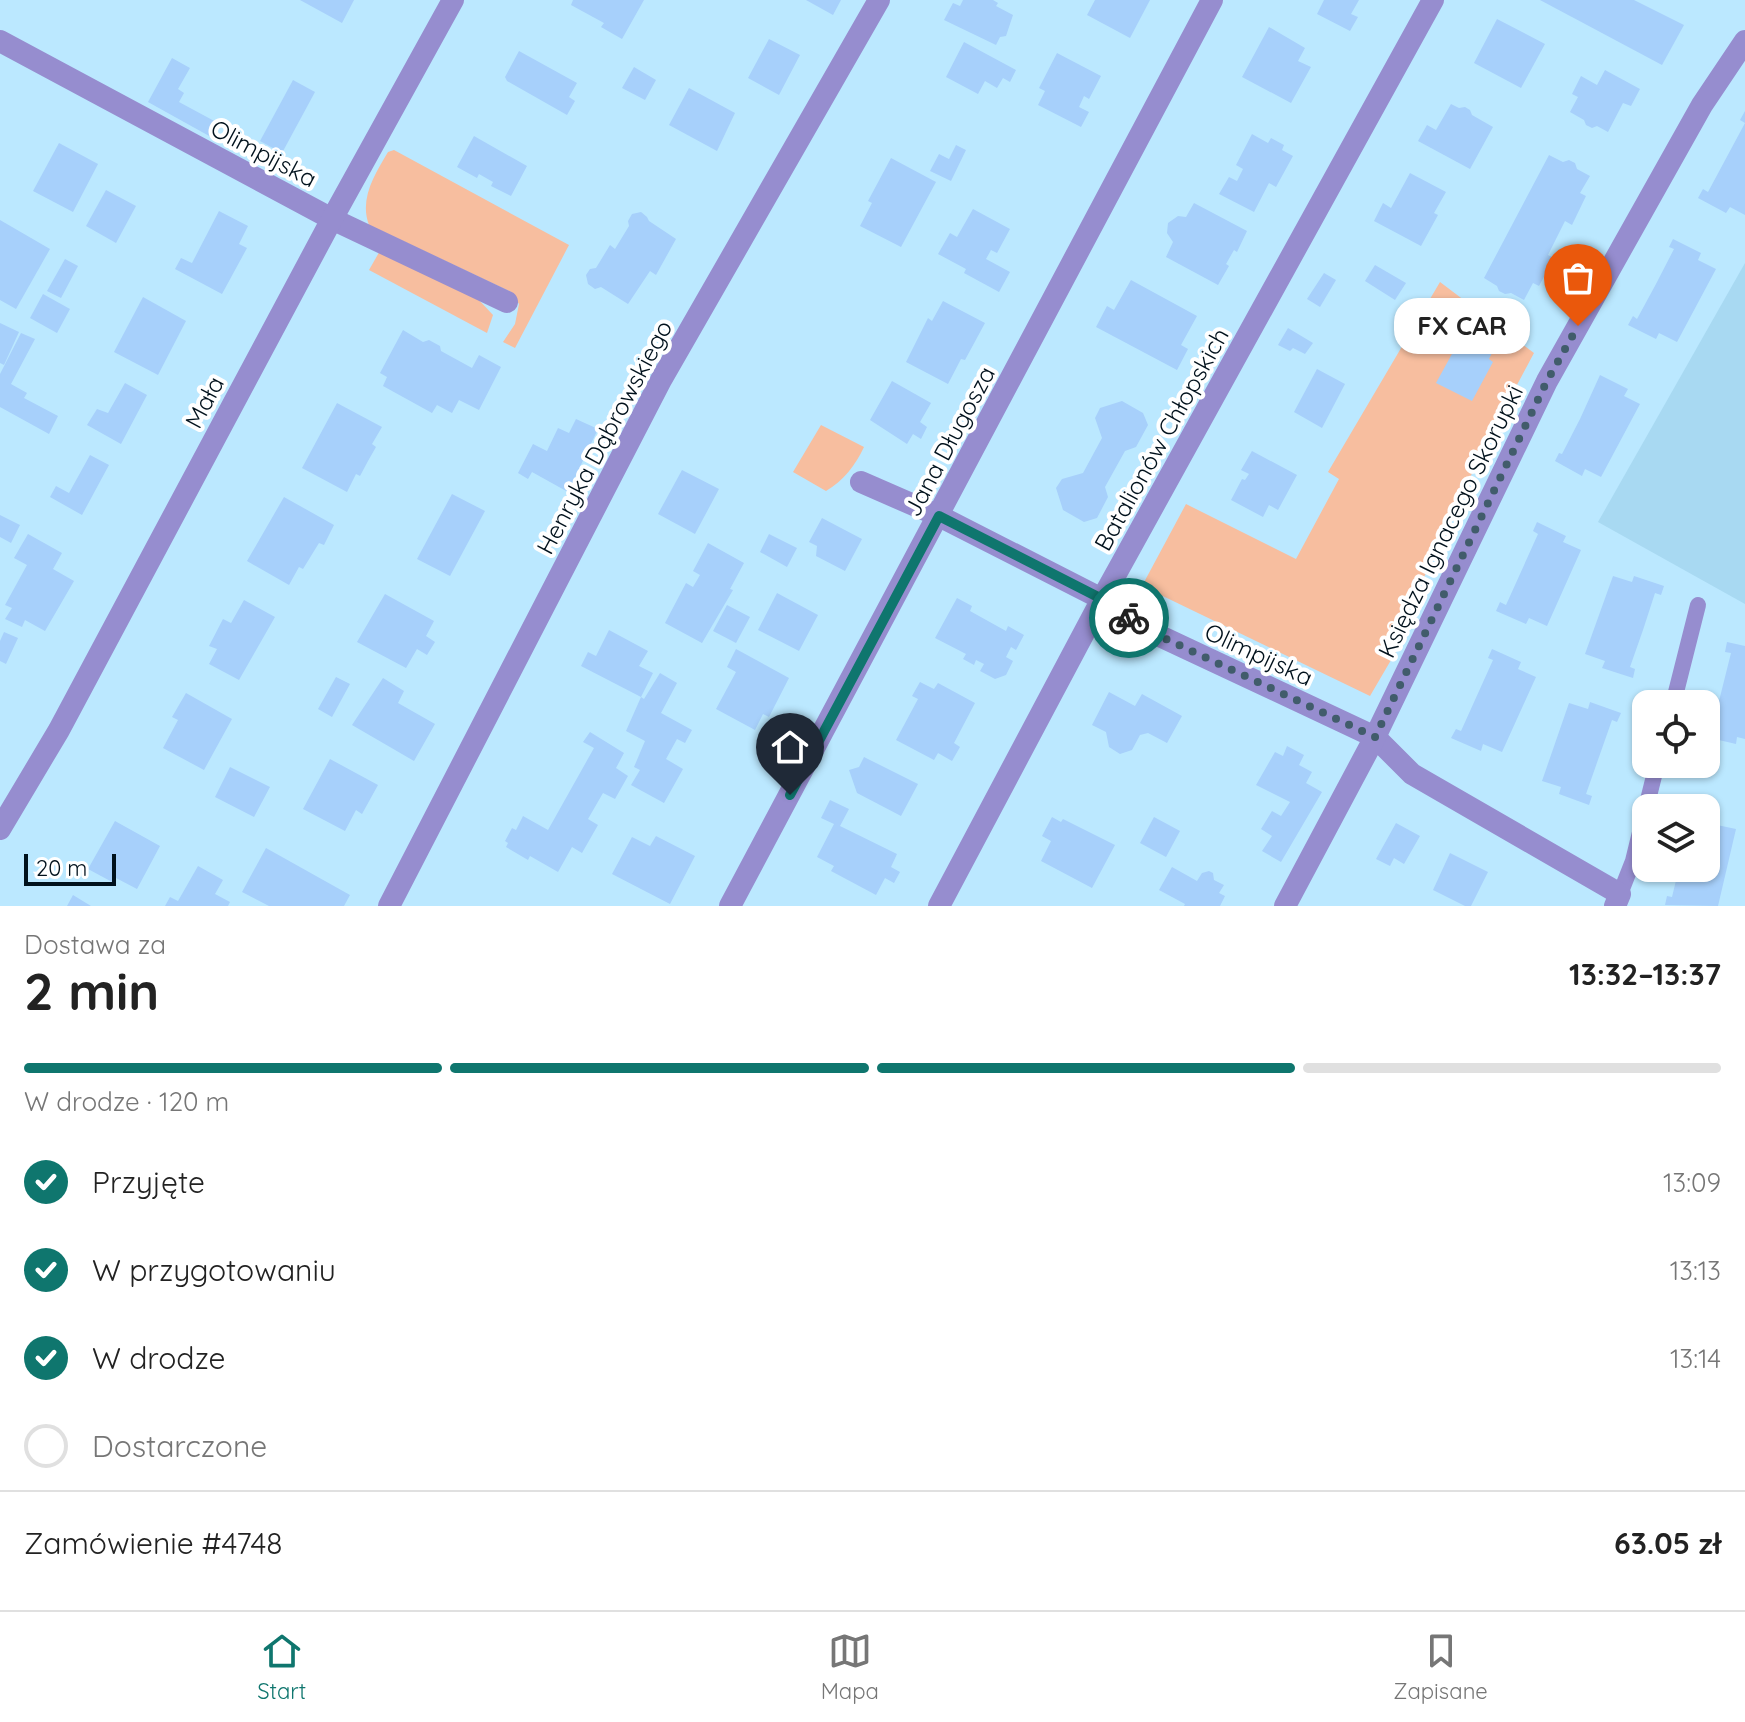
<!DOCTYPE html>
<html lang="pl">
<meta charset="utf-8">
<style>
:root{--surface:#fff;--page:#f6f6f6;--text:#222;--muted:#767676;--line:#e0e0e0;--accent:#0f766e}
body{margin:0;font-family:Quicksand,sans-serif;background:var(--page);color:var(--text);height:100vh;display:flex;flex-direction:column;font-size:30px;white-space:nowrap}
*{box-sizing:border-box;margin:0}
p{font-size:26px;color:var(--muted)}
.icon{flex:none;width:44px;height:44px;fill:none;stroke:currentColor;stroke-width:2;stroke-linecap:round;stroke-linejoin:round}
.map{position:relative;height:906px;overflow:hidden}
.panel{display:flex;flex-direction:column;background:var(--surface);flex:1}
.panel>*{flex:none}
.fabs{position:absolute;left:1632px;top:690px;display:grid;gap:16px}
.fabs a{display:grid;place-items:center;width:88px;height:88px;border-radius:16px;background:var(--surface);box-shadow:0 2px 6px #0004;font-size:40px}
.scale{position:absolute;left:24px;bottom:20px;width:92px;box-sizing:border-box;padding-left:8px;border:4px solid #00111c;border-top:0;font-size:22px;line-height:28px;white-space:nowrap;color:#00111c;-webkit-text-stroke:6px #fff;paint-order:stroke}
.pin{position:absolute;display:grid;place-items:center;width:68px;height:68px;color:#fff;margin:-82px -34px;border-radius:50% 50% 50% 0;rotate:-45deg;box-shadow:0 0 8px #0007}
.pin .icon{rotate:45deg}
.courier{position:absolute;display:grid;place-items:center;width:80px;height:80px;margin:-40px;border:6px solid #0f766e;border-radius:50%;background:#fff;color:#222;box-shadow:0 2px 10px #0007}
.bubble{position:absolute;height:56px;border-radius:24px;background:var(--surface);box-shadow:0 2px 6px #0004;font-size:26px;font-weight:800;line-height:56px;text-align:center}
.summary em{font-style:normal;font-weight:800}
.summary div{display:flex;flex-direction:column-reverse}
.summary{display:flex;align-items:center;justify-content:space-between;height:136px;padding:0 24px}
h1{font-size:52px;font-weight:800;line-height:60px}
.bar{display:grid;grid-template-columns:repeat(4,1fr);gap:12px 8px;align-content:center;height:96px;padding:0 24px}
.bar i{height:10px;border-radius:6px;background:var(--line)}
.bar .selected{background:var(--accent)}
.bar p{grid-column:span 4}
.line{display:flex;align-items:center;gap:20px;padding:0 24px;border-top:2px solid var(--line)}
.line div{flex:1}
ol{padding:0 24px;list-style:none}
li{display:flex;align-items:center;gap:24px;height:88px}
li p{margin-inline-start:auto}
li .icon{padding:8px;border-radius:50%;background:var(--accent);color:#fff;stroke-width:4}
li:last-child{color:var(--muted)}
li i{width:44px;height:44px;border:4px solid var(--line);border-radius:50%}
.tab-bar{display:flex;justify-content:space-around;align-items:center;height:112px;border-top:2px solid var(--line);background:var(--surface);font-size:22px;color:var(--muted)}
.tab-bar a{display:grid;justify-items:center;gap:4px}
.tab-bar .selected{color:var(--accent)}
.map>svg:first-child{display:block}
</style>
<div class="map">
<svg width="1745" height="906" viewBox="0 0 1745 906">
<rect width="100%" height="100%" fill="#bbe8ff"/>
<path fill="#a8d9f2" d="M1745 263V604L1598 522Z"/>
<g fill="#f7be9f">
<path d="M394 150 569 245 515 348 503 342 515 324 519 304 511 292 369 225C359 199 375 174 388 152Z"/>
<path d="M381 249 477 298 493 315 487 333 369 270Z"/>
<path d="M1440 282 1534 353 1487 441 1407 614 1415 619 1370 696 1142 586 1186 504 1296 559 1339 479 1328 472Z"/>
<path d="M821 425 864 447C855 466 844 480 826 491L793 472Z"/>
</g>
<g fill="#a7d0fb">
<path d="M300 0H354L342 23Z"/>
<path d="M573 0H644L622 39 601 27 604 23 571 5Z"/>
<path d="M806 0H841L833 15Z"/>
<path d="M963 0H993L998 3 996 6 1013 15 1006 36 1000 37 996 45 944 20 953 3 960 6Z"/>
<path d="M1095 0H1150L1130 38 1087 15Z"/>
<path d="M1324 0H1359L1351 14 1358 17 1350 31 1317 14Z"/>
<path d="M1540 0H1634L1684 25 1662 65Z"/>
<path d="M1497 19 1545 44 1521 88 1474 63Z"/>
<path d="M1269 27 1305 48 1298 61 1311 67 1291 103 1242 77Z"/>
<path d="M769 39 800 55 779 95 748 78Z"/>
<path d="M964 42 1016 70 1010 82 1003 78 997 88 985 81 978 94 946 77Z"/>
<path d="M519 51 577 83 569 97 575 101 567 115 507 81 505 77Z"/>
<path d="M1057 53 1101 76 1089 99 1084 96 1079 107 1089 112 1081 127 1038 105 1045 91 1039 88Z"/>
<path d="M172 58 190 68 178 89 184 93 179 102 218 123 211 137 148 102Z"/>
<path d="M634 67 656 80 645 100 622 88Z"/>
<path d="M1605 70 1640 89 1631 106 1623 103 1608 132 1597 126 1592 128 1586 125 1584 120 1570 112 1578 97 1572 94 1581 76 1597 85Z"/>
<path d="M293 80 315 92 282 153 260 141Z"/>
<path d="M689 88 735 113 717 151 669 125Z"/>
<path d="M1451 104 1459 108 1465 107 1470 110 1472 115 1493 127 1470 169 1418 141 1427 125 1436 130Z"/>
<path d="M1745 111V215L1730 207 1726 213 1698 198 1703 189 1708 192 1745 123 1740 120Z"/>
<path d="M1252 134 1268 143 1271 138 1284 145 1282 150 1293 156 1276 187 1269 183 1254 212 1219 194 1229 177 1237 181 1243 169 1236 165Z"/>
<path d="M474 136 527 166 511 196 491 186 493 182 479 174 477 178 457 167Z"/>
<path d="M59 143 98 164 73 212 33 191Z"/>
<path d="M956 145 966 150 951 181 930 171 939 154 949 159Z"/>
<path d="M1549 155 1563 162 1569 160 1575 163 1577 169 1590 176 1580 193 1586 196 1572 225 1565 221 1548 255 1554 258 1539 286 1533 283 1524 300 1511 293 1505 294 1499 291 1497 286 1484 278Z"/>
<path d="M891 158 936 182 901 247 860 226 872 203 868 201Z"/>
<path d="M1410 173 1446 192 1434 213 1438 215 1421 246 1374 221 1383 203 1391 208Z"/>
<path d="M106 190 136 206 116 243 86 226Z"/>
<path d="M1194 203 1247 231 1237 252 1234 250 1226 264 1229 266 1218 285 1166 257 1173 242 1167 233 1168 223 1178 216 1186 217Z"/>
<path d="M973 209 1010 229 997 253 991 250 986 259 1010 272 999 292 964 273 966 269 938 254 950 233 957 237Z"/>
<path d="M219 211 248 226 239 244 247 248 222 294 175 269 181 258 192 263Z"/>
<path d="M641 212 647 217 649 221 676 239 656 275 650 271 628 304 601 287 595 289 588 284 586 275 590 269 596 268 610 245 615 249 629 226 628 221 632 214Z"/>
<path d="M0 220 50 249 16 309 0 300Z"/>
<path d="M1673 239 1701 253 1698 260 1716 269 1677 342 1659 333 1656 339 1628 325 1633 316 1637 319 1656 284 1674 249 1669 247Z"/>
<path d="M65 259 78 266 61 298 47 291Z"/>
<path d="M1375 265 1406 283 1395 300 1365 281Z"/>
<path d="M1324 273 1336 280 1320 307 1307 299Z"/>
<path d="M1131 280 1197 316 1181 345 1188 349 1177 370 1096 327 1107 306 1114 310Z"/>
<path d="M43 294 70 309 57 333 30 318Z"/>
<path d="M143 297 186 321 158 375 114 352Z"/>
<path d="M943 301 985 323 965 360 961 359 948 384 906 362 928 318 932 321Z"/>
<path d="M0 323 19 332 4 365 0 363Z"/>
<path d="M1288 328 1313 343 1305 354 1293 348 1290 351 1278 345Z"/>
<path d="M403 330 423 342 429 340 440 346 441 351 472 368 479 355 501 367 479 410 459 400 452 413 437 405 432 413 383 386 387 377 380 373Z"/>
<path d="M1470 331 1496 345 1489 359 1493 362 1472 401 1436 383 1458 343 1462 346Z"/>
<path d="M21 333 35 339 11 384 27 393 24 398 58 416 49 434 0 407V374Z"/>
<path d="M1317 369 1345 384 1322 428 1294 412Z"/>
<path d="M1600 375 1628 389 1624 396 1640 404 1601 477 1585 469 1582 476 1555 461 1559 453 1562 454 1580 419Z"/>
<path d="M892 381 931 403 920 422 927 427 921 439 913 434 907 444 870 420Z"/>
<path d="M125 383 147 395 121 444 87 425 97 409 108 413Z"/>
<path d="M1122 401 1143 413 1148 425 1136 447 1125 451 1105 487 1108 497 1097 518 1084 522 1063 510 1056 488 1062 479 1083 473 1102 438 1095 418 1100 408Z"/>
<path d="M337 403 382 427 372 444 376 447 368 461 360 476 356 474 347 492 302 468Z"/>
<path d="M576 419 598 429 568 492 532 472 528 479 518 473 533 444 547 451 558 428 569 433Z"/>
<path d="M1252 451 1297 475 1278 510 1269 505 1263 517 1231 500 1242 479 1245 480 1249 474 1241 470Z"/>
<path d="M90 455 109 465 82 515 50 497 56 486 69 493Z"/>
<path d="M682 470 719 489 695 534 658 514Z"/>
<path d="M452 494 485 511 450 576 417 559Z"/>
<path d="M284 497 334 525 324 545 319 543 303 569 299 567 289 585 247 561Z"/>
<path d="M0 515 20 525 11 543 0 537Z"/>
<path d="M822 518 862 539 845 571 816 556 817 546 809 542Z"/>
<path d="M1537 522 1566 536 1563 542 1581 550 1547 626 1529 618 1526 624 1496 611 1500 602 1506 605 1538 534 1533 531Z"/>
<path d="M28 534 62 553 53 569 74 581 45 631 25 620 22 627 5 619 12 608 5 605 27 565 14 558Z"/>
<path d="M769 534 797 548 787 567 760 552Z"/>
<path d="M708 543 744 563 730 589 733 590 702 643 665 623 686 583 693 587 700 575 693 571Z"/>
<path d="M1613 576 1632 582 1634 576 1664 586 1661 595 1655 593 1643 630 1630 667 1635 669 1633 678 1602 668 1605 661 1585 654Z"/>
<path d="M777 593 818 615 799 651 758 630Z"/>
<path d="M385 594 434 621 426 636 435 642 427 655 417 649 406 668 357 642Z"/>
<path d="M957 598 972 606 970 611 1006 631 1008 626 1024 635 1016 650 1011 647 1006 657 1013 661 1006 675 995 679 980 671 984 664 976 660 974 665 963 659 966 654 935 638Z"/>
<path d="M244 600 275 617 239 680 209 664 217 649 209 646 223 619 231 623Z"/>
<path d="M727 605 750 617 736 643 713 631Z"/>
<path d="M609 630 648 651 639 666 653 673 641 697 581 666 588 652 596 656Z"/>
<path d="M4 632 18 638 6 664 0 661V641Z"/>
<path d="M1727 642 1745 646V739L1737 737 1736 744 1706 737 1707 728 1712 729 1731 653 1725 652Z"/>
<path d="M736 649 789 678 769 717 763 714 755 730 716 709 736 672 727 667Z"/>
<path d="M1492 649 1521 662 1518 669 1536 677 1502 752 1483 744 1481 751 1451 738 1456 729 1461 731 1493 660 1488 658Z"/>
<path d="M660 673 677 683 661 713 692 730 685 743 677 739 666 759 683 769 664 803 631 785 640 770 634 767 645 741 626 731 641 697 644 699Z"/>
<path d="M336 677 350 684 332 717 318 709Z"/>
<path d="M383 678 404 691 398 703 435 724 414 761 352 725Z"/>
<path d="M920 682 934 689 938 683 975 703 954 743 960 747 952 761 938 753 934 760 896 740 918 699 912 696Z"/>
<path d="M1109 692 1135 706 1142 694 1182 716 1167 743 1148 733 1140 735 1132 750 1120 754 1109 747 1106 732 1092 725Z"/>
<path d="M186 693 232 719 204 770 163 748 178 720 172 717Z"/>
<path d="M1590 702 1621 713 1617 722 1612 720 1586 794 1592 796 1589 805 1559 794 1561 787 1542 781 1569 703 1588 709Z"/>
<path d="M590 732 624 753 616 768 628 776 615 799 603 793 588 819 598 825 582 853 572 847 558 872 530 856 528 860 506 847 508 843 505 841 512 828 516 830 523 816 548 830 594 748 583 742Z"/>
<path d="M1287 746 1304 755 1299 765 1312 772 1306 783 1322 792 1281 862 1262 851 1272 836 1261 829 1272 811 1281 816 1290 802 1256 785 1275 752 1283 756Z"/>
<path d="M864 757 918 784 901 816 857 793 849 770 859 767Z"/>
<path d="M330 759 378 785 362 814 356 810 345 831 303 809Z"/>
<path d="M230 767 270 787 254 817 215 797Z"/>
<path d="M830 800 849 809 840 826 897 854 891 867 900 872 894 883 885 878 876 895 831 871 834 866 817 857 834 824 821 818Z"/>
<path d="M1706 815 1718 818 1717 825 1736 829 1718 906 1665 905 1667 896 1672 897 1679 868H1706Z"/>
<path d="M1052 817 1061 822 1063 819 1115 845 1092 888 1041 861 1051 841 1042 836Z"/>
<path d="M1154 817 1180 831 1166 857 1140 843Z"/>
<path d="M115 821 160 846 137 889 116 878 114 883 88 869Z"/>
<path d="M1396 823 1420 836 1404 864 1394 858 1390 866 1376 859Z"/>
<path d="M656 836 695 856 670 904 612 874 632 837 650 846Z"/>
<path d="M266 848 350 895 344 906H269L242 892Z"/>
<path d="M1450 853 1488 872 1471 906H1465L1433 890Z"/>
<path d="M198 866 223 880 215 894 230 902 228 906H165L170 897 178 901Z"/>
<path d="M1172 867 1197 881 1202 873 1209 871 1213 873 1214 880 1224 885 1219 893 1225 896 1220 906H1184L1185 904 1159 890Z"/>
<path d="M73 895 91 906H67Z"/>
</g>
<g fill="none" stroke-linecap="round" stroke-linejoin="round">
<g stroke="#968dcf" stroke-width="16">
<path d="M1673 704 1698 605"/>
<path d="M1646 808 1657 764"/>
<path d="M1620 894 1633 861 1646 808"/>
</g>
<g stroke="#968dcf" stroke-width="22">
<path d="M0 41 332 219 507 302"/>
<path d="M861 482 939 516 1102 599 1147 630 1375 737 1412 774 1620 894 1615 906"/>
<path d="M0 829 59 730 332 219 453 0"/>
<path d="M389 906 661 380 879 0"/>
<path d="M730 906 1212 0"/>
<path d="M939 906 1102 599 1433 0"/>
<path d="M1285 906 1375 737 1547 381 1702 105 1745 41"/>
</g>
</g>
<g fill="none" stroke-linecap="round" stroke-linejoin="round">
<path stroke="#415c6b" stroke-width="8" stroke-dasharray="0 14.4" d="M1129 618 1147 630 1375 737 1547 381 1578 326"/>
<path stroke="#0f766e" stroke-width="10" d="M790 795 939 516 1102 599 1129 618"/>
</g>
<g text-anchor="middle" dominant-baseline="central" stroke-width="8" stroke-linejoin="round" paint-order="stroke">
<g font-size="24" fill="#00111c" stroke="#fff">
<text transform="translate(264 153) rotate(28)">Olimpijska</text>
<text transform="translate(204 402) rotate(-62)">Mała</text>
<text transform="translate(604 437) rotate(-62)">Henryka Dąbrowskiego</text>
<text transform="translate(1161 439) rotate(-61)">Batalionów Chłopskich</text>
<text transform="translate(949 441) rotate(-62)">Jana Długosza</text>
<text transform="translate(1450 521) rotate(-64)">Księdza Ignacego Skorupki</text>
<text transform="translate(1259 654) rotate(25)">Olimpijska</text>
</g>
</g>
</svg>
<div class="fabs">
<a><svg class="icon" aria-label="locate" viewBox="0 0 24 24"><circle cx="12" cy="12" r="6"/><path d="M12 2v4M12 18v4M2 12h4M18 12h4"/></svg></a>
<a><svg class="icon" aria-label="layers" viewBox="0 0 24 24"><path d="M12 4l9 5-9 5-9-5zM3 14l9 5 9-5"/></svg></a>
</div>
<div class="scale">20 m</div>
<div class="pin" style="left:1578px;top:326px;background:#ea580c"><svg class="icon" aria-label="bag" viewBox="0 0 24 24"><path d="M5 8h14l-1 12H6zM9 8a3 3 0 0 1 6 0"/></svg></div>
<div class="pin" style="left:790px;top:795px;background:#1f2937"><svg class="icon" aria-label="home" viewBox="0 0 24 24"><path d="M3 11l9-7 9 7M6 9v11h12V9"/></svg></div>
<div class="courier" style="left:1129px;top:618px"><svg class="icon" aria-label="bike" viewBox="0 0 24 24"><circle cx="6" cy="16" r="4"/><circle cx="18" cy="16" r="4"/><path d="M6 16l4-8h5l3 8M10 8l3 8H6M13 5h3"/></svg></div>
<div class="bubble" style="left:1394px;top:298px;width:136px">FX CAR</div>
</div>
<section class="panel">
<div class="summary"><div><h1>2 min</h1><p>Dostawa za</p></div><em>13:32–13:37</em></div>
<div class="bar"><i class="selected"></i><i class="selected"></i><i class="selected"></i><i></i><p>W drodze · 120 m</p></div>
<ol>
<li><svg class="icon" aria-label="check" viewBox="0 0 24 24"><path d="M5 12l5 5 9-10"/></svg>Przyjęte<p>13:09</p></li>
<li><svg class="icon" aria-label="check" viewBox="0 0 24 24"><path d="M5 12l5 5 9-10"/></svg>W przygotowaniu<p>13:13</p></li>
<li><svg class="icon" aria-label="check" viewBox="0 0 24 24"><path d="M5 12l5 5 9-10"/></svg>W drodze<p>13:14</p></li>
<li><i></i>Dostarczone</li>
</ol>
<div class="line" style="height:104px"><div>Zamówienie #4748</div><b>63.05 zł</b></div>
</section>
<nav class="tab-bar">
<a class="selected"><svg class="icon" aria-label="home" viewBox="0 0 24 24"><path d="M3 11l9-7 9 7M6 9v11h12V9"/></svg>Start</a>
<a><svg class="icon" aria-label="map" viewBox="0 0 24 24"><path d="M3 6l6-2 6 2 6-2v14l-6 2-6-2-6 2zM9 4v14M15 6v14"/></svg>Mapa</a>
<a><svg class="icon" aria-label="saved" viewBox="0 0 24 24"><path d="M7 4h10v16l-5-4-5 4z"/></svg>Zapisane</a>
</nav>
